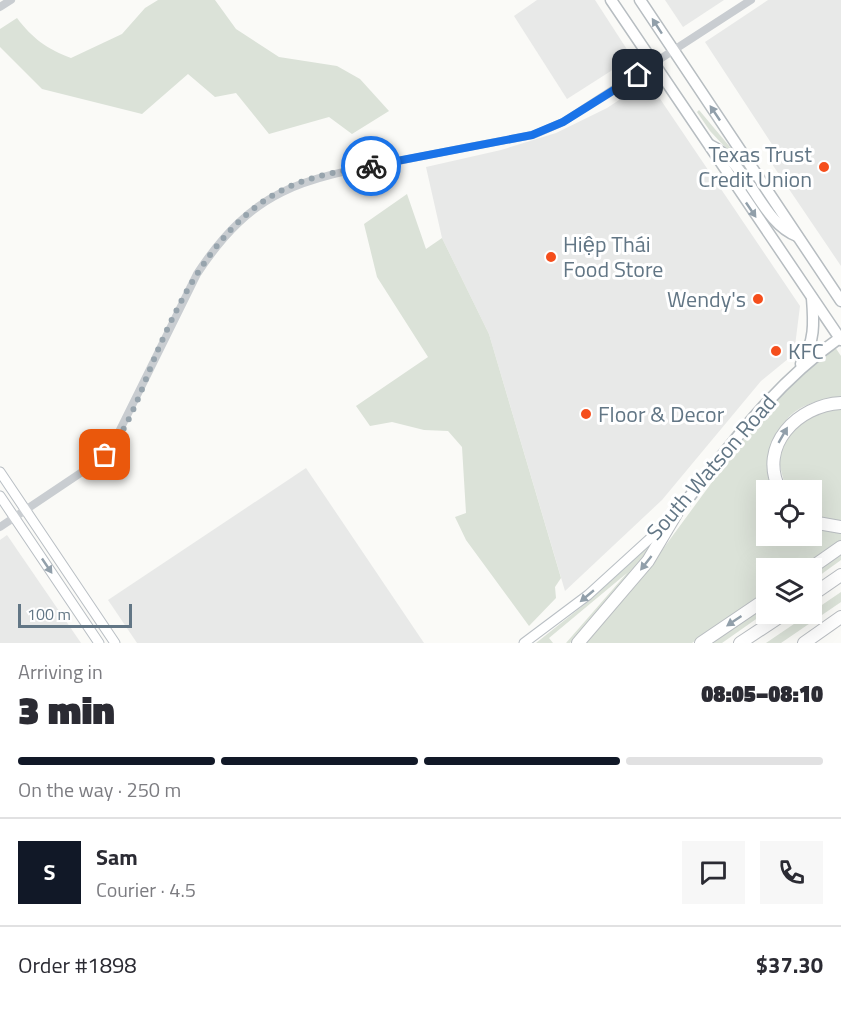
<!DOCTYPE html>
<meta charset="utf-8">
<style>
:root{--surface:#fff;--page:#f7f7f7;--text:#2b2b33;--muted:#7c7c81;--line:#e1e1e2;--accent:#111827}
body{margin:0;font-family:"Titillium Web",sans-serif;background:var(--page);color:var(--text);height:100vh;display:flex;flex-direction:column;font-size:22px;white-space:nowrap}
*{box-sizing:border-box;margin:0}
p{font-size:20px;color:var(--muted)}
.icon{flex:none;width:33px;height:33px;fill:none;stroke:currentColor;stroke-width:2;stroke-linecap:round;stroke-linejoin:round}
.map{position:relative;height:643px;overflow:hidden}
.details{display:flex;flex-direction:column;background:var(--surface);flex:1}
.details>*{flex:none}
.controls{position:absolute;left:756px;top:480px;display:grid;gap:12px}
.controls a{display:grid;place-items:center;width:66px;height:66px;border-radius:0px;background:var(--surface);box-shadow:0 6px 24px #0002;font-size:30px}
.scale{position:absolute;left:18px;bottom:15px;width:114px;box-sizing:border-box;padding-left:6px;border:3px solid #627685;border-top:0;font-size:16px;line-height:21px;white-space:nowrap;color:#627685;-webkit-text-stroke:4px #fff;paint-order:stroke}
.pin{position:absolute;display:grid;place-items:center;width:51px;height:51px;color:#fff;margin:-26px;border-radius:12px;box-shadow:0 3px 9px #0006}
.courier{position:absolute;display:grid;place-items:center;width:60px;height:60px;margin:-30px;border:4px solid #1a73e8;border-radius:50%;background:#fff;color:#222;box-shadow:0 2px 8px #0007}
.head em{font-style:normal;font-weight:800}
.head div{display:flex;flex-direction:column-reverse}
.head{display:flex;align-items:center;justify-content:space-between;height:102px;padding:0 18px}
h1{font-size:39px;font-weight:800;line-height:45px}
.bar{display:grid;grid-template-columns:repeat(4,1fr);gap:9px 6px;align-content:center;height:72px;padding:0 18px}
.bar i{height:8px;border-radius:4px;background:var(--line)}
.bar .on{background:var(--accent)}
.bar p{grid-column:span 4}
.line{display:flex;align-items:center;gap:15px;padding:0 18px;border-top:2px solid var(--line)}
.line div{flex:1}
.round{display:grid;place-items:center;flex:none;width:63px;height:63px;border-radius:0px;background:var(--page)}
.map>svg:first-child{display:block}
</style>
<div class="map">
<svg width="841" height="643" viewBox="0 0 841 643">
<rect width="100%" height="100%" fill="#fafaf7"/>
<g fill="#e8e9e8">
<path d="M537 0H595L628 51 625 62 567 99 514 16Z"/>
<path d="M665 0H724L683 27Z"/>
<path d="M768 0H841V266L772 164 781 158 705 42Z"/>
<path d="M648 81 800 306 794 354 761 381 662 500 565 591 489 334 442 238 426 167 501 150 556 133 607 108Z"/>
<path d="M306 468 424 643H137L108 600Z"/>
<path d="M7 535 81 643H0V540Z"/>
</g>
<g fill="#dbe2d8">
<path d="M158 0H215L236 29 279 57 337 66 360 79 389 111 352 134 329 117 269 134 236 93 215 97 188 74 142 114 42 89 0 47V29L17 18C32 38 47 49 71 58L122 34 145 8Z"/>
<path d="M699 110 740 159 738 161 710 131 697 112Z"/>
<path d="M407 194 426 249 442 238 489 334 561 578 555 587 556 598 529 626 466 540 455 517 466 513 462 447 448 431 424 430 392 422 370 426 356 406 428 357 377 277 364 224Z"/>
<path d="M835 347 841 356V398C822 397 787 408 782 429 778 449 778 471 777 490H766V536H812V525L841 529V541L800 568H766V591L692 643H582L657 557 757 421 804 373Z"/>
<path d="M841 406V521L812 516V490H786L779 462 783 443 799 420Z"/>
<path d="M659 537 614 596 570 643H566L627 573 549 638 553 643H536L585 604Z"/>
<path d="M841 552V560L812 581V572Z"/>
<path d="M841 592V602L781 643H766Z"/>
<path d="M766 603V612L722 643H707Z"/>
</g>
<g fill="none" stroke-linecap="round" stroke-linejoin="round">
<g stroke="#b9bfc4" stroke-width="11">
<g id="secondary">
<path d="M0 472 115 643"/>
<path d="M0 496 99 643"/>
<path d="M524 643 588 595 667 523"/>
</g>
</g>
<g stroke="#b7bdc1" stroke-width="13">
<g id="primary">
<path d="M611 0 841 340"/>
<path d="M640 0 841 301"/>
<path d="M710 145C750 164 760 222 797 236"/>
<path d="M801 364C815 342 814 323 812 298"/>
<path d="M676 514C727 450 773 384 841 337"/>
</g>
</g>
<g stroke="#b9bdc1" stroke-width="14">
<g id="motorway">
<path d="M780 490C757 446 798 405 841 403"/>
<path d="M812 522 841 527"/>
<path d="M811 568 841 547"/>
<path d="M812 595 841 575"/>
<path d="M578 643 648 561 676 514"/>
<path d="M701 643 766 599"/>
<path d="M740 643 784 614"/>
<path d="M804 643 841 617"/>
</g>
</g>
<g stroke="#c9cdd1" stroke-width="8">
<path d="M0 7 11 0"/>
<path d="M0 527 91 466 111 448 197 274C254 187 303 179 398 161 443 152 488 143 533 135L563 122 751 0"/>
</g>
<use href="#secondary" stroke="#fff" stroke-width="9"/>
<use href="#primary" stroke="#fff" stroke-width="10"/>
<use href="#motorway" stroke="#fff" stroke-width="12"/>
</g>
<defs><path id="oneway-solid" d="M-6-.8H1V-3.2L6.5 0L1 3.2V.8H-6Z" transform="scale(1.5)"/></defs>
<g fill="#919faa">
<use href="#oneway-solid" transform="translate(657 26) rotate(-123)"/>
<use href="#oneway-solid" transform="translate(715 113) rotate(-124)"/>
<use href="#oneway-solid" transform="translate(751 210) rotate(56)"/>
<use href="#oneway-solid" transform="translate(783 435) rotate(-60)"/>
<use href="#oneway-solid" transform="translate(646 563) rotate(128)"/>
<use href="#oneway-solid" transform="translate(47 566) rotate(56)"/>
<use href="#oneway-solid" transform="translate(587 596) rotate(140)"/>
<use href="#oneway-solid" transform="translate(734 621) rotate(146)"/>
</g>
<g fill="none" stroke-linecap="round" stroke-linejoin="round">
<path stroke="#97a4ad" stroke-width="6" stroke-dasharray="0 10.8" d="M105 455C129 429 141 390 155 357 184 288 228 206 304 181 326 173 349 170 371 166"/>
<path stroke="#1a73e8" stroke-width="8" d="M371 166 532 135 563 122 638 75"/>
</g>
<g fill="#f54e1c" stroke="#fff" stroke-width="2">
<circle cx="824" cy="167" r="6"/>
<circle cx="551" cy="257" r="6"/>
<circle cx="758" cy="299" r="6"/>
<circle cx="776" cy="351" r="6"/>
<circle cx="586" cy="414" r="6"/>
</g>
<g text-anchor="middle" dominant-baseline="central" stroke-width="6" stroke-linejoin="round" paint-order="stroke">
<g font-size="22" fill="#627685" stroke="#fff" text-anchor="start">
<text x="812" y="154" text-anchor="end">Texas Trust<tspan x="812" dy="25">Credit Union</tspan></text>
<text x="563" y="244">Hiệp Thái<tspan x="563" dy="25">Food Store</tspan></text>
<text x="746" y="299" text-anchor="end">Wendy's</text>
<text x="788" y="351">KFC</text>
<text x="598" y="414">Floor &amp; Decor</text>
</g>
<g font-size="22" fill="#627685" stroke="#fff">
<text transform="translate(711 467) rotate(-49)">South Watson Road</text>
</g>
</g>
</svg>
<div class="controls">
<a><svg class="icon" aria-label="locate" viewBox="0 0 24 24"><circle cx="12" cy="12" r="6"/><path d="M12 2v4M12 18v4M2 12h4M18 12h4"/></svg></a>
<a><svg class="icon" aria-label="layers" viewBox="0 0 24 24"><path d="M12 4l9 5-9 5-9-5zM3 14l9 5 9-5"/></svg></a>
</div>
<div class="scale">100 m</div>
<div class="pin" style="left:105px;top:455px;background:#ea580c"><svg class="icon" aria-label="bag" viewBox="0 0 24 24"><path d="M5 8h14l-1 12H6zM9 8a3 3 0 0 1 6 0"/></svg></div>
<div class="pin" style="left:638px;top:75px;background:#1f2937"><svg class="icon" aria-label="home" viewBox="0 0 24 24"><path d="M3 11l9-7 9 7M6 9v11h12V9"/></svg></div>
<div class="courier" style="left:371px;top:166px"><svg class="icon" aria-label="bike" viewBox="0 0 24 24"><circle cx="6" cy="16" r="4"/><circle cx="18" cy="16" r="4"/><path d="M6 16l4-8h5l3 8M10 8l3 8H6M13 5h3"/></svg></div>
</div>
<section class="details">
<div class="head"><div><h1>3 min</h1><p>Arriving in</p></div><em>08:05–08:10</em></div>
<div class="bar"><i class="on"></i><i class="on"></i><i class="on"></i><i></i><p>On the way · 250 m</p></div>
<div class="line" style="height:108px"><b class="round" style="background:var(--accent);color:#fff">S</b><div><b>Sam</b><p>Courier · 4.5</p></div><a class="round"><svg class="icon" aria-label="chat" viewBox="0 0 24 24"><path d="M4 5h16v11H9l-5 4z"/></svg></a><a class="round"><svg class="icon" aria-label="phone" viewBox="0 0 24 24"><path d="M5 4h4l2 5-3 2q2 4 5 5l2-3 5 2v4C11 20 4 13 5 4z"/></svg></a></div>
<div class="line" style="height:78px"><div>Order #1898</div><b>$37.30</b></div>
</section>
